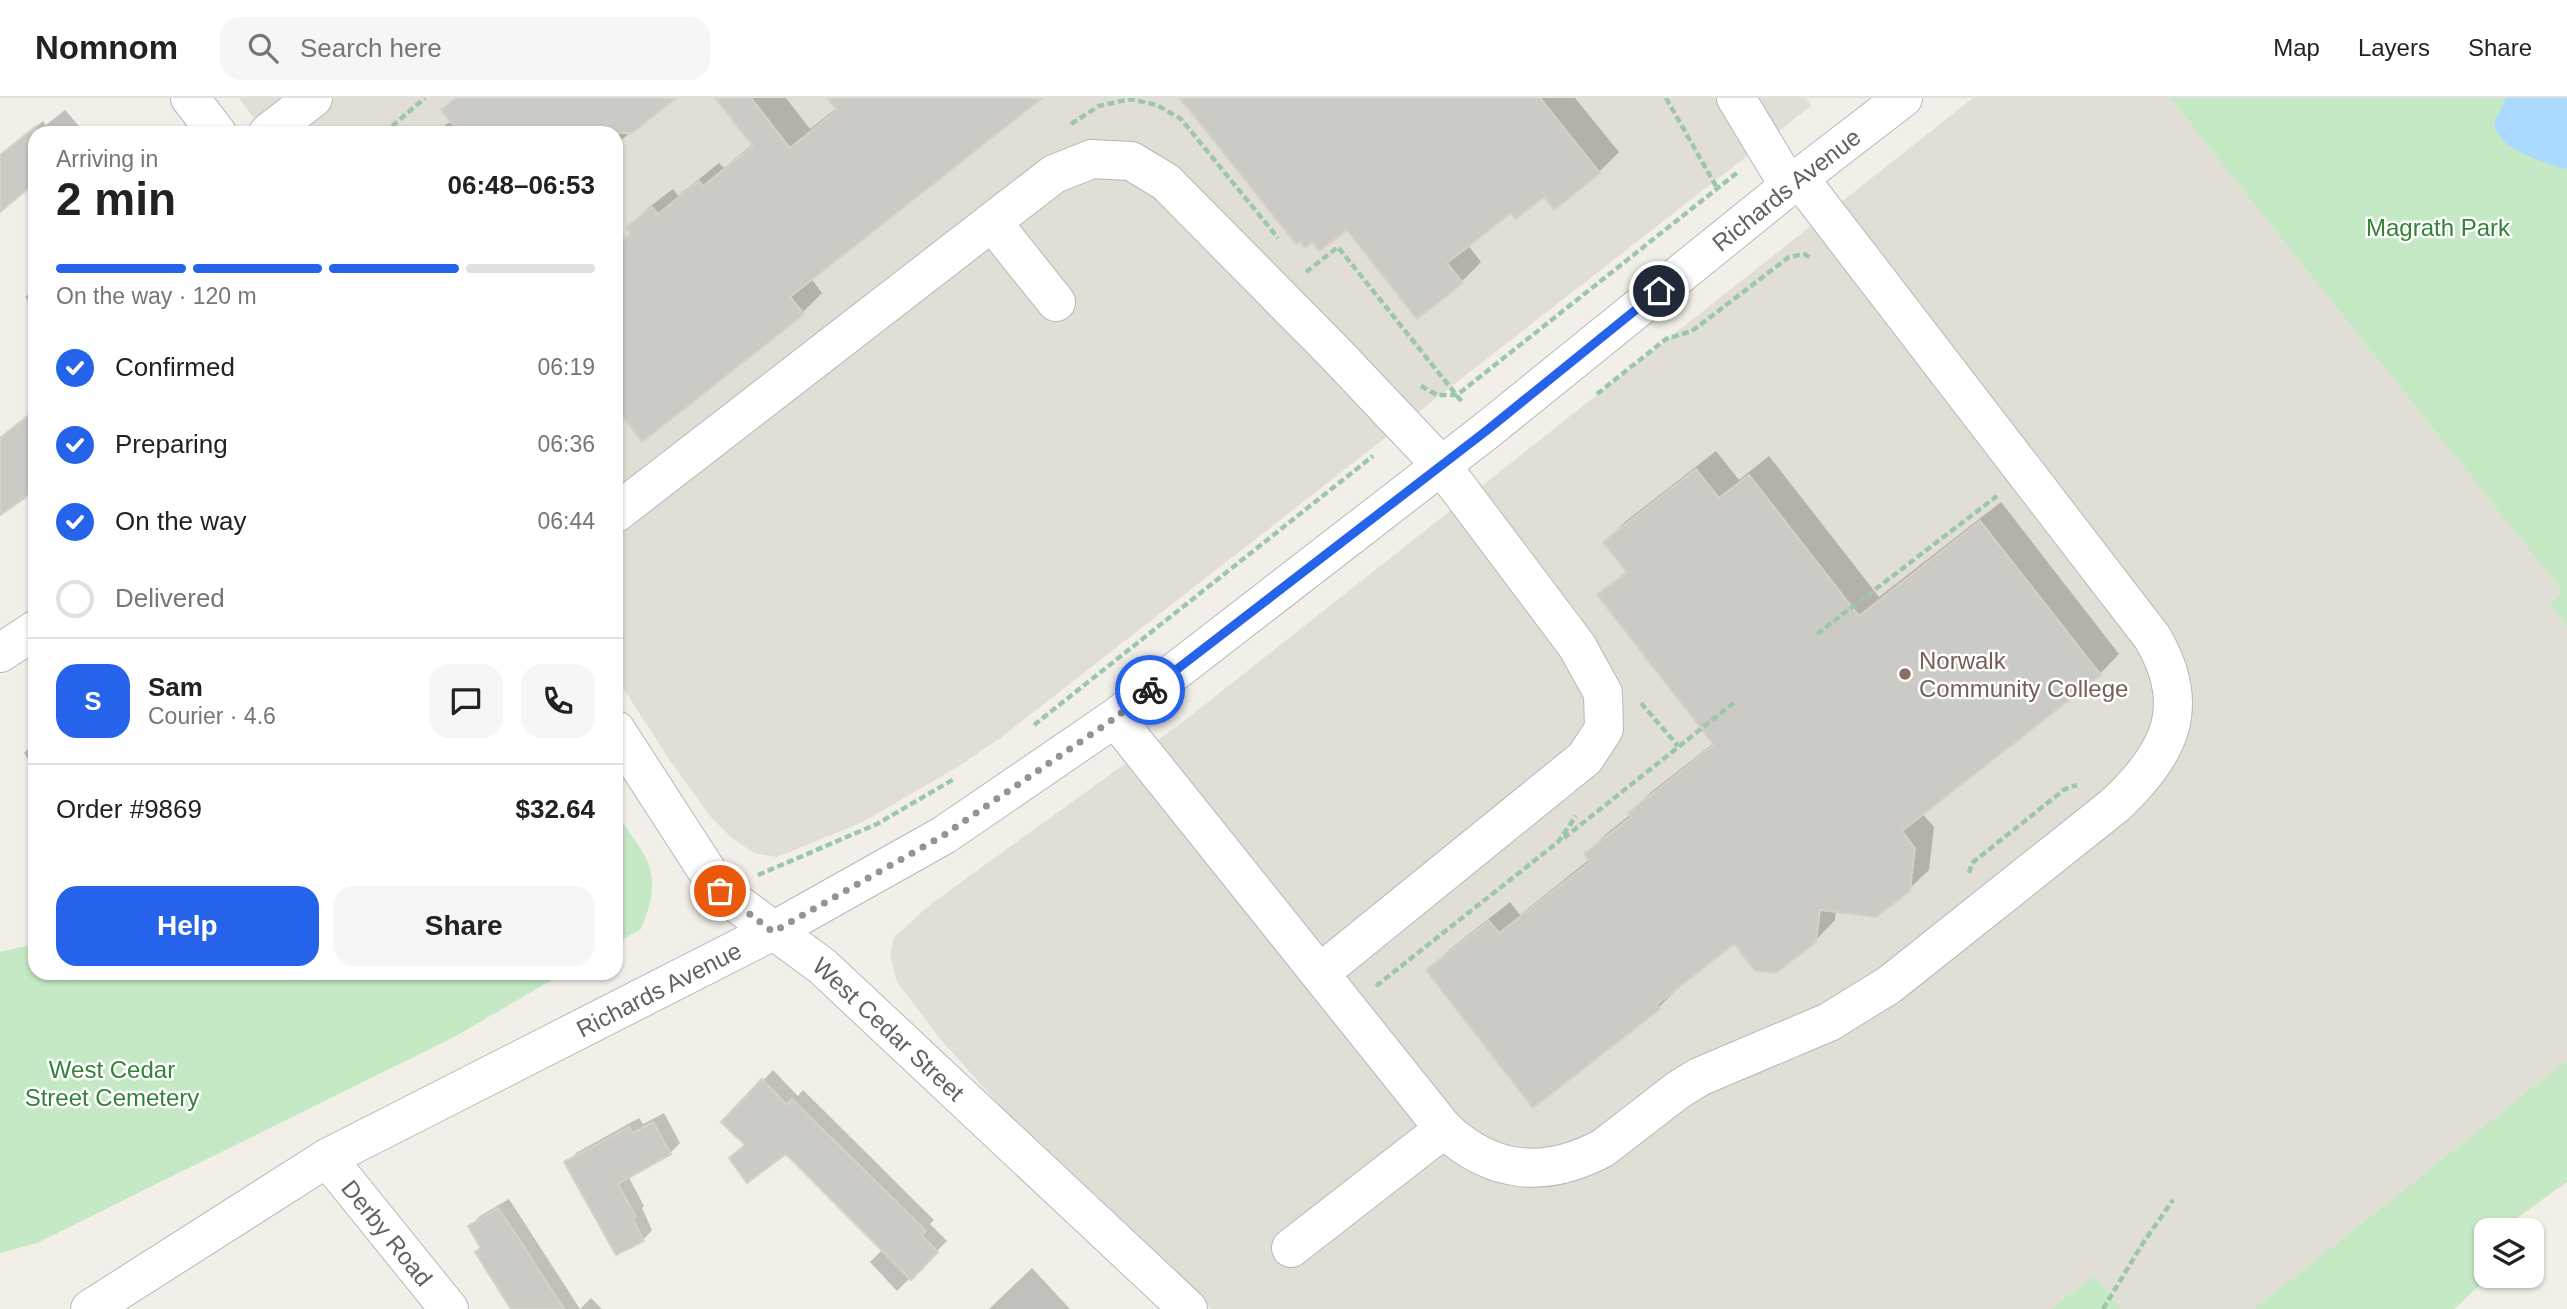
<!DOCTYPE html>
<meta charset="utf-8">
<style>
:root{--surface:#fff;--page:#f6f6f6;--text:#222;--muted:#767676;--line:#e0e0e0;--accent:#2563eb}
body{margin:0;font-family:Arial,sans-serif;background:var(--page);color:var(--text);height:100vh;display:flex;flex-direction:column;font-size:26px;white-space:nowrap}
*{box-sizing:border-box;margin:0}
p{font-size:23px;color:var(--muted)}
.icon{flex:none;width:38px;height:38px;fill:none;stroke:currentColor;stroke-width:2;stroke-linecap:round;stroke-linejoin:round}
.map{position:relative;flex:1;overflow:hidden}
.side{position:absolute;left:28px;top:28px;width:595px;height:854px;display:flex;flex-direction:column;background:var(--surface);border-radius:21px;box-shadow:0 2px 5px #0004}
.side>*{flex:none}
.controls{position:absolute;left:2474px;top:1120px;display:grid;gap:14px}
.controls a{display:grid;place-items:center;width:70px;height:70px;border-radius:14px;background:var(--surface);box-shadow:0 2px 5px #0004;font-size:35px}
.pin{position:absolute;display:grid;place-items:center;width:60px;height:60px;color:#fff;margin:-30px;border:4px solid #fff;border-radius:50%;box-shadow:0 2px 7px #0007}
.courier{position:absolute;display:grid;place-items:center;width:70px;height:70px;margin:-35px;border:5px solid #2563eb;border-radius:50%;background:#fff;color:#222;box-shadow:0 2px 9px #0007}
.head em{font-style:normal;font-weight:700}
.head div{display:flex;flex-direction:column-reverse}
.head{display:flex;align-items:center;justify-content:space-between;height:119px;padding:0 28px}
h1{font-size:46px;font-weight:700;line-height:52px}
.bar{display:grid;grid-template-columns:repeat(4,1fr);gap:10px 7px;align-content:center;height:84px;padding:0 28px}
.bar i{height:9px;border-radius:5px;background:var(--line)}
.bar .on{background:var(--accent)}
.bar p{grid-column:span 4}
.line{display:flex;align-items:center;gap:18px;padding:0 28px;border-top:2px solid var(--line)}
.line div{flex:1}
.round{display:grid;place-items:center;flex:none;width:74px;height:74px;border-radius:21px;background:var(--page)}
ol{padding:0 28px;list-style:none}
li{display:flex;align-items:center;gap:21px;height:77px}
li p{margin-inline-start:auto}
li .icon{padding:7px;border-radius:50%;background:var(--accent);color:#fff;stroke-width:4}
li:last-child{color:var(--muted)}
li i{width:38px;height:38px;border:4px solid var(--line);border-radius:50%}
.button{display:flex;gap:14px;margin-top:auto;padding:14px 28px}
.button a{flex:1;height:80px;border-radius:21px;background:var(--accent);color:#fff;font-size:28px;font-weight:700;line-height:80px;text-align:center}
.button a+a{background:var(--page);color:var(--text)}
header{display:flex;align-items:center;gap:42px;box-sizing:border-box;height:98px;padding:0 35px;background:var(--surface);border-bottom:2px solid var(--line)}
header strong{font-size:33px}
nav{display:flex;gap:38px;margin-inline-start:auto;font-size:24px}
.search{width:490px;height:63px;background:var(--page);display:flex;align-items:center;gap:18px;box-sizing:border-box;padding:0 24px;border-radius:21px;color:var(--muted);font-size:26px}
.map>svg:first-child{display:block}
</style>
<header>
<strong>Nomnom</strong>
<div class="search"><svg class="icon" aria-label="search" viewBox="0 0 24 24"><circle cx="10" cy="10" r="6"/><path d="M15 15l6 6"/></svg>Search here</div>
<nav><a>Map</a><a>Layers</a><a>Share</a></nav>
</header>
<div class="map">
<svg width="2567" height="1211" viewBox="0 0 2567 1211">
<rect width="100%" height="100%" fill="#f1efe8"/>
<g fill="#e1ded6">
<path d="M239 0H1806L1811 8 1003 638 959 668 861 725 777 759 754 755 732 740 710 718 669 661 616 579V35H265Z"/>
<path d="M1973 0H2170L2563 494 2550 506 2567 529V962L2254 1211H2121L2095 1178 2051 1211H1211L1117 1123 1001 1009 942 943 897 884 890 857 894 839 931 806 1184 623Z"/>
</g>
<g fill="#c5e8c5">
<path d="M2170 0H2567V529L2550 506 2563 494Z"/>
<path d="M616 716C648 760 665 776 641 831L616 845Z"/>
<path d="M35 846V875H564L454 939 37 1145 0 1155V854Z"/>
<path d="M2567 962V1084L2500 1132H2487V1178H2490L2454 1211H2254Z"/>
<path d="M2095 1178 2121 1211H2051Z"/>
</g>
<path fill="#aadaff" d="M2506 0H2567V71C2551 67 2512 54 2502 41 2498 37 2496 31 2494 26Z"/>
<g fill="#0003">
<path d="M455 0H674L616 46V35H436L452 22 444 12Z"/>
<path d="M718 0H786L810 31 850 0H1039L811 180 822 195 802 215 616 324V146L632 134 628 130 648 110 673 91 678 98 719 65 724 70 754 45Z"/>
<path d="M1199 0H1575L1619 54 1599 74 1511 112 1468 147 1481 164 1462 183 1347 129Z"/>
<path d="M65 12 85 35H35V83L0 103V58L43 23 46 27Z"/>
<path d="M35 189V212L25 199Z"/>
<path d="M1716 353 1739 382 1769 358 1879 499 2001 404 2119 556 2100 576 1922 715 1934 729 1929 772 1908 792 1836 813 1835 822 1815 843 1734 844 1677 889 1678 890 1658 910 1428 872 1448 853 1510 804 1520 817 1590 761 1586 756 1606 736 1631 716 1630 715 1650 695 1714 645 1600 498 1627 472 1605 444 1625 424Z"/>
<path d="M35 644V671L24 655Z"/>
<path d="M773 972 798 998 803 992 934 1122 930 1126 947 1143 897 1193 870 1164 883 1151 786 1054 747 1046 724 1024Z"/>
<path d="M664 1015 680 1045 670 1055 628 1078 644 1108 642 1110 652 1132 643 1142 567 1065 576 1055 639 1020 643 1026Z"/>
<path d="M509 1101 580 1211 591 1200 602 1211H533L482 1149 470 1128 480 1118Z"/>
<path d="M1032 1170 1070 1211H989Z"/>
</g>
<g fill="#cccac5" stroke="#d6d1c6" stroke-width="2">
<path d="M456 0H676L632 35H460L441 12Z"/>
<path d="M715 0H751L790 50 837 12 828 0H1042L790 199 804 216 642 344 616 310V148L631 136 626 129 652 109 658 116 699 83 703 88 753 48Z"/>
<path d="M1180 0H1540L1600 75 1554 112 1544 99 1516 121 1511 115 1447 165 1463 185 1417 221 1347 132 1319 153 1312 144 1305 150 1300 143 1296 146Z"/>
<path d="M35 29V85L0 114V57Z"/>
<path d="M35 312V393L0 417V340Z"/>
<path d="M1696 371 1719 400 1749 377 1859 518 1980 423 2101 577 1902 733 1915 750 1910 793 1876 819 1820 812 1816 844 1776 875 1755 873 1734 846 1656 907 1660 911 1533 1010 1426 872 1489 823 1499 835 1590 764 1584 756 1631 719 1628 715 1714 647 1597 497 1627 474 1603 444Z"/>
<path d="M762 981 787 1007 792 1001 926 1133 921 1137 938 1154 911 1182 786 1056 747 1085 729 1060 745 1047 721 1024Z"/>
<path d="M653 1024 671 1056 618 1086 636 1119 633 1121 644 1143 616 1157 564 1064 629 1029 633 1035Z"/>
<path d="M498 1110 523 1147 564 1211H511L475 1154 481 1150 468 1128Z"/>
</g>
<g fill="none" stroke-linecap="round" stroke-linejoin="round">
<g stroke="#b5b8bc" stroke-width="40">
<g id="minor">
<path d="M190 0 217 35"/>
<path d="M1736 0 1789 88"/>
<path d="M268 35 313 0"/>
<path d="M992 124 1056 204"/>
<path d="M616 415 1054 76 1092 61 1131 63 1166 84 1332 252 1441 367 1577 548 1603 595 1604 631 1585 660 1320 875"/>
<path d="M0 555 35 532"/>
<path d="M1115 620 1444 1031C1492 1076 1545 1081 1603 1050L1678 992 1699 979 1829 924 1889 887 2114 708C2169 657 2194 609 2152 539L1799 80"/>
<path id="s1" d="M616 632 720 793 822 868 1188 1211"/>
<path id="s2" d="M327 1060 449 1211"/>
<path d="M1291 1150 1444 1031"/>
<path id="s3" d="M90 1211 327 1060 773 833 944 737 1115 620 1486 333 1799 80 1903 0"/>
</g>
</g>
<g stroke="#9cc7a9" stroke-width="4.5" stroke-dasharray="7 3.5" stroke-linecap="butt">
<path d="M1666 0 1717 90"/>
<path d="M1071 26 1099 8 1130 1 1157 7 1181 21 1278 140"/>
<path d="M384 35 425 0"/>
<path d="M1306 174 1338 149 1462 304"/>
<path d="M1421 288 1437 297H1457L1738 74"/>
<path d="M1597 296 1666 241 1692 233 1789 159 1804 156 1811 160"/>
<path d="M1817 536 1997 398"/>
<path d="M1641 605 1678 648"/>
<path d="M1034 627 1373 358"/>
<path d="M1564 740 1736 603"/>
<path d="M1969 775 1972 765 2065 691 2077 687"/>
<path d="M758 777 877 726 954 681"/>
<path d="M1376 888 1558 744 1576 718"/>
<path d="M2103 1211 2143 1145 2173 1102"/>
</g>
<use href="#minor" stroke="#fff" stroke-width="38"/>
</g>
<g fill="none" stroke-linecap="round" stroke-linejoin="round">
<path stroke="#929495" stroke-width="7" stroke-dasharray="0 12.6" d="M720 793 773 834 944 737 1115 620 1150 592"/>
<path stroke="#2563eb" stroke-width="9" d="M1150 592 1486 333 1659 193"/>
</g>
<circle fill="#8d6e63" stroke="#fff" stroke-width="2.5" cx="1905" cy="576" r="7"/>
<g text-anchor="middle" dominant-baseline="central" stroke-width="5" stroke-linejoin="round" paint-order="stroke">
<g font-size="24" fill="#5f6368" stroke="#fff">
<text stroke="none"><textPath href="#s3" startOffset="2039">Richards Avenue</textPath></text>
<text stroke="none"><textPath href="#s3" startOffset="653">Richards Avenue</textPath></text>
<text stroke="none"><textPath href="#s1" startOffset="410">West Cedar Street</textPath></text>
<text stroke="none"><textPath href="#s2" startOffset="96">Derby Road</textPath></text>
</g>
<g font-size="24" fill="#348238" stroke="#fff">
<text x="2438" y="129">Magrath Park</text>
<text x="112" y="971">West Cedar<tspan x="112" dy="28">Street Cemetery</tspan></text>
</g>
<g font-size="24" fill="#785e54" stroke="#fff" text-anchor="start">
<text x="1919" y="562">Norwalk<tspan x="1919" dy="28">Community College</tspan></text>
</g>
</g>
</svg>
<div class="controls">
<a><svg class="icon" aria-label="layers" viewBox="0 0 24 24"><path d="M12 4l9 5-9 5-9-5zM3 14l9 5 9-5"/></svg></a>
</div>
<div class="pin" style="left:720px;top:793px;background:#ea580c"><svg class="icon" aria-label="bag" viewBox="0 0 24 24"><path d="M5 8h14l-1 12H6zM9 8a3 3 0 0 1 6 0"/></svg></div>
<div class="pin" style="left:1659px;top:193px;background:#1f2937"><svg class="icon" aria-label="home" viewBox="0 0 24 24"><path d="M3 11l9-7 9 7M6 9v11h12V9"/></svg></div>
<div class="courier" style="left:1150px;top:592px"><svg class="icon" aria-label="bike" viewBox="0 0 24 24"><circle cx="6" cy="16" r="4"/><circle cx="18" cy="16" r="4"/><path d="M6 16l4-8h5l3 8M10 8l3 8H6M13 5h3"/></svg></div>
<section class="side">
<div class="head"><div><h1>2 min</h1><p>Arriving in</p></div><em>06:48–06:53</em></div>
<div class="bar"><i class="on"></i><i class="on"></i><i class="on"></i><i></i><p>On the way · 120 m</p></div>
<ol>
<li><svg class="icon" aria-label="check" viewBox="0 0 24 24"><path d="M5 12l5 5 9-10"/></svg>Confirmed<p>06:19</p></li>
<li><svg class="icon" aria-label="check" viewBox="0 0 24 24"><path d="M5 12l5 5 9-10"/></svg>Preparing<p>06:36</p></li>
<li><svg class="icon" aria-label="check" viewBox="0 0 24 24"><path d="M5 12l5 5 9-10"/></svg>On the way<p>06:44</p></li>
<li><i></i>Delivered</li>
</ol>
<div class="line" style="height:126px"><b class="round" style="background:var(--accent);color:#fff">S</b><div><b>Sam</b><p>Courier · 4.6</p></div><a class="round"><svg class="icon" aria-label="chat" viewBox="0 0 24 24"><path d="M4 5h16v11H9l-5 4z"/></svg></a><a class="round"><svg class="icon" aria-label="phone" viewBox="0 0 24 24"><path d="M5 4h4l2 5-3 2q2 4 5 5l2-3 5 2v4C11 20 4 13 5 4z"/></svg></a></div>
<div class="line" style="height:91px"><div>Order #9869</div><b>$32.64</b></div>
<div class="button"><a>Help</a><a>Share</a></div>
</section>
</div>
